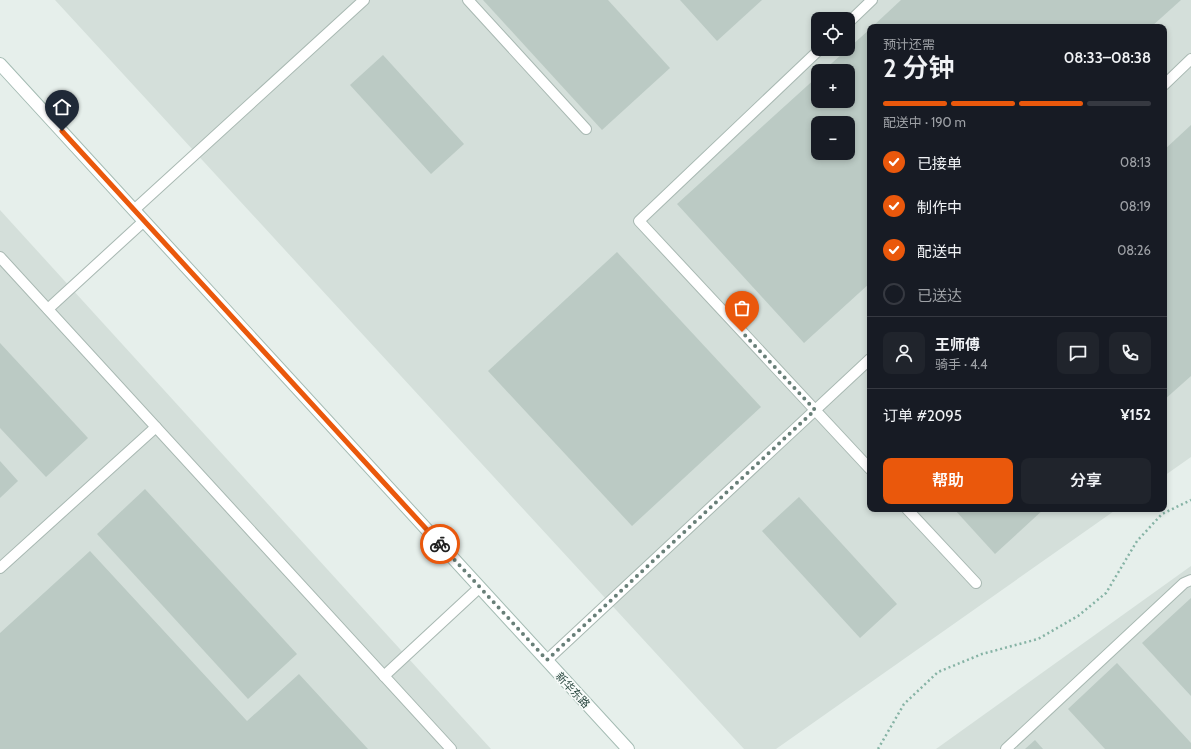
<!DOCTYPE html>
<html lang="zh">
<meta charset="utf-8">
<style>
:root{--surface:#171b24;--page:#20242c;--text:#f1f3f6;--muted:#9ea1a6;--line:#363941;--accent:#ea580c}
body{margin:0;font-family:Cabin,"Noto Sans SC",sans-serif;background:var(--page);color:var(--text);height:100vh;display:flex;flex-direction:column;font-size:15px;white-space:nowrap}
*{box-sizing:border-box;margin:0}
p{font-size:13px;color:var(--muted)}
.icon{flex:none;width:22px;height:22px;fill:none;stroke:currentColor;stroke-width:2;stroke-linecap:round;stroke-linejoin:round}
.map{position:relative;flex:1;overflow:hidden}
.drawer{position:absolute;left:867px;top:24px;width:300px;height:488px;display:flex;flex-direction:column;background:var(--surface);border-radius:8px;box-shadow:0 2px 6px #0003}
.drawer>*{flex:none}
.controls{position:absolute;left:811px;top:12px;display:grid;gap:8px}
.controls a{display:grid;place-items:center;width:44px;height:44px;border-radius:8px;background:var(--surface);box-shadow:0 2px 6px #0003;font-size:20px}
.pin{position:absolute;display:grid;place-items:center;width:34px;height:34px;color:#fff;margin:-41px -17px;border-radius:50% 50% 50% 0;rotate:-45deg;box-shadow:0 0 4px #0007}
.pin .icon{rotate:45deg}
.courier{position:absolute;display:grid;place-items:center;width:40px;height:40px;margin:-20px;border:3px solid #ea580c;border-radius:50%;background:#fff;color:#222;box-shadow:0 1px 5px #0007}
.overview em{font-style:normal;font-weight:600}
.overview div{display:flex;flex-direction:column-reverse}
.overview{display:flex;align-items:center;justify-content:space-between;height:68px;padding:0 16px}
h1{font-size:26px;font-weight:600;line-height:30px}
.bar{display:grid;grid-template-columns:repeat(4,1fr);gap:6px 4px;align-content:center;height:48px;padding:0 16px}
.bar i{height:5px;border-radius:3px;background:var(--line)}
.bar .active{background:var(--accent)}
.bar p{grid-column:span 4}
.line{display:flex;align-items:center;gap:10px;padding:0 16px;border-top:1px solid var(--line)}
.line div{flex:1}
.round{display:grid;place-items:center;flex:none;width:42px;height:42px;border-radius:8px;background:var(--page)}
ol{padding:0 16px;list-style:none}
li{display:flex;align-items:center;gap:12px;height:44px}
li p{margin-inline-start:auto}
li .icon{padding:4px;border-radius:50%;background:var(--accent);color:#fff;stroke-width:4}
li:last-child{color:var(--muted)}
li i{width:22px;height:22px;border:2px solid var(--line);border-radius:50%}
.cta{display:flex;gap:8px;margin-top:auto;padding:8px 16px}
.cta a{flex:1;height:46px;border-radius:8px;background:var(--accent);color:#fff;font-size:16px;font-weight:600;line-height:46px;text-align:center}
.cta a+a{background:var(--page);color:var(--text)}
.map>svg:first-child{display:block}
</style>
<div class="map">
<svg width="1191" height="749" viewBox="0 0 1191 749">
<rect width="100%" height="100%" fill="#e6efeb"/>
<g fill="#d4dfda" fill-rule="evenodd">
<path d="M55 0H1191V457L1164 476V27H870V509H1117L776 749H744ZM818 19H848V49H818ZM818 71H848V101H818ZM818 123H848V153H818Z"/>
<path d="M0 210 491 749H0Z"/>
<path d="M1191 566V749H936Z"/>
</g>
<g fill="#bbcac4" fill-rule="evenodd">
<path d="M483 0H608L670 68 602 130Z"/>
<path d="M680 0H762L717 41Z"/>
<path d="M901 0H1181L1151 27H872Z"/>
<path d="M870 29V283L804 343 677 204 818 76V101H848V71H823ZM818 123H848V153H818Z"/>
<path d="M383 55 464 144 431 174 350 85Z"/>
<path d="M1191 125V376L1164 400V150Z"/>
<path d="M617 252 761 407 632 526 488 371Z"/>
<path d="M0 343 88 438 46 477 0 428Z"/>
<path d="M0 461 18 481 0 498Z"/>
<path d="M145 489 297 654 248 699 97 534Z"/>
<path d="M799 497 897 604 860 638 762 531Z"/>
<path d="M954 509H1044L995 554Z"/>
<path d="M90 551 247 721 299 674 368 749H0V633Z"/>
<path d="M1191 598V696L1142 643Z"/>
<path d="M1117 663 1191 743V749H1105L1068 709Z"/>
<path d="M1035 740 1043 749H1025Z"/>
</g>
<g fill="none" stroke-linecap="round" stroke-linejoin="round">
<g stroke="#a8b8b2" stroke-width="12">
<g id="service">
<path d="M468 0 586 129"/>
<path d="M848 23 872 0"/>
<path d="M820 49 639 221 870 469"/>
<path d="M1164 85 1191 59"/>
<path d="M134 210 364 0"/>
<path d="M0 257 451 749"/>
<path d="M48 309 144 221"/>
<path d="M907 509 976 583"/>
<path d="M0 568 156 427"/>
<path d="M547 660 870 359"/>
<path d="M384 676 480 587"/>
<path d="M1006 749 1184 583 1191 580"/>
</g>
</g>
<g stroke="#a4bbb3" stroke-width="14">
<path id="secondary" d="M0 64 628 749"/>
</g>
<path stroke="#86b3a5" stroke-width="2.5" stroke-dasharray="2 3" stroke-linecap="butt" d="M878 749 904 704 938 672 982 654 1038 639 1078 616 1106 593 1137 541 1162 514 1191 500"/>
<use href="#service" stroke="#fff" stroke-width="10"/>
<use href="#secondary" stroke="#fff" stroke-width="12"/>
</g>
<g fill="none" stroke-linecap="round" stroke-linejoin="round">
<path stroke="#687f78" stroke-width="4" stroke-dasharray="0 7.2" d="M440 544 547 660 815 410 742 332"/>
<path stroke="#ea580c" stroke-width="5" d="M62 131 440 544"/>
</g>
<g text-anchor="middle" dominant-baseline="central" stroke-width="3.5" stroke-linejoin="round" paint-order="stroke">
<g font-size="11" fill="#24423a" stroke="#f7fbf9">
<text transform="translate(573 690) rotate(47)">新华东路</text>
</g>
</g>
</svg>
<div class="controls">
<a><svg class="icon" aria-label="locate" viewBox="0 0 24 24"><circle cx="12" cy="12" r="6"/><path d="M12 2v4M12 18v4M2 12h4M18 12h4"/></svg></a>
<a>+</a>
<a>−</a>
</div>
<div class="pin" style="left:742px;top:332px;background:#ea580c"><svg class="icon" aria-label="bag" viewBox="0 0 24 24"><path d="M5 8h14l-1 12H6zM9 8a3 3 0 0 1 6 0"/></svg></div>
<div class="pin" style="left:62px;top:131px;background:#1f2937"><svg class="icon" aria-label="home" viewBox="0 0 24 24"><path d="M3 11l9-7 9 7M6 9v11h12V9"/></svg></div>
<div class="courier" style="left:440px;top:544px"><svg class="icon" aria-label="bike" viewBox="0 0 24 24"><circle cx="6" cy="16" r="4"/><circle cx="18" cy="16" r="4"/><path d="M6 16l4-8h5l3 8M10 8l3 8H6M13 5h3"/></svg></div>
<section class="drawer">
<div class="overview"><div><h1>2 分钟</h1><p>预计还需</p></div><em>08:33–08:38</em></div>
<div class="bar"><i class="active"></i><i class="active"></i><i class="active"></i><i></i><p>配送中 · 190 m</p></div>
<ol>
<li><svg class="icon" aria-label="check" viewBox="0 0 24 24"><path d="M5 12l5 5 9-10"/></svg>已接单<p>08:13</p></li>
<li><svg class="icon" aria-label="check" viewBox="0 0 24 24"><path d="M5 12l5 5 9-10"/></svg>制作中<p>08:19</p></li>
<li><svg class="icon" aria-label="check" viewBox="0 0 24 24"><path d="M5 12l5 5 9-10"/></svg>配送中<p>08:26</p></li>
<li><i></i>已送达</li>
</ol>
<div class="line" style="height:72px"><a class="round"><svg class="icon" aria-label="person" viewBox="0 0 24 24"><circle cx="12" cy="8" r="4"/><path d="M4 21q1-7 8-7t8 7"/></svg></a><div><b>王师傅</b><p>骑手 · 4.4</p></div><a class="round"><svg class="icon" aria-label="chat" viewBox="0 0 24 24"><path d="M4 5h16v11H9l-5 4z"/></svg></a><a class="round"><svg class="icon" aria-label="phone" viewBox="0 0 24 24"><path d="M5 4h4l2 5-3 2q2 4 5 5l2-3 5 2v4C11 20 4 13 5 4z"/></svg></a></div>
<div class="line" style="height:52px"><div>订单 #2095</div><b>¥152</b></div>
<div class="cta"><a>帮助</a><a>分享</a></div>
</section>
</div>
